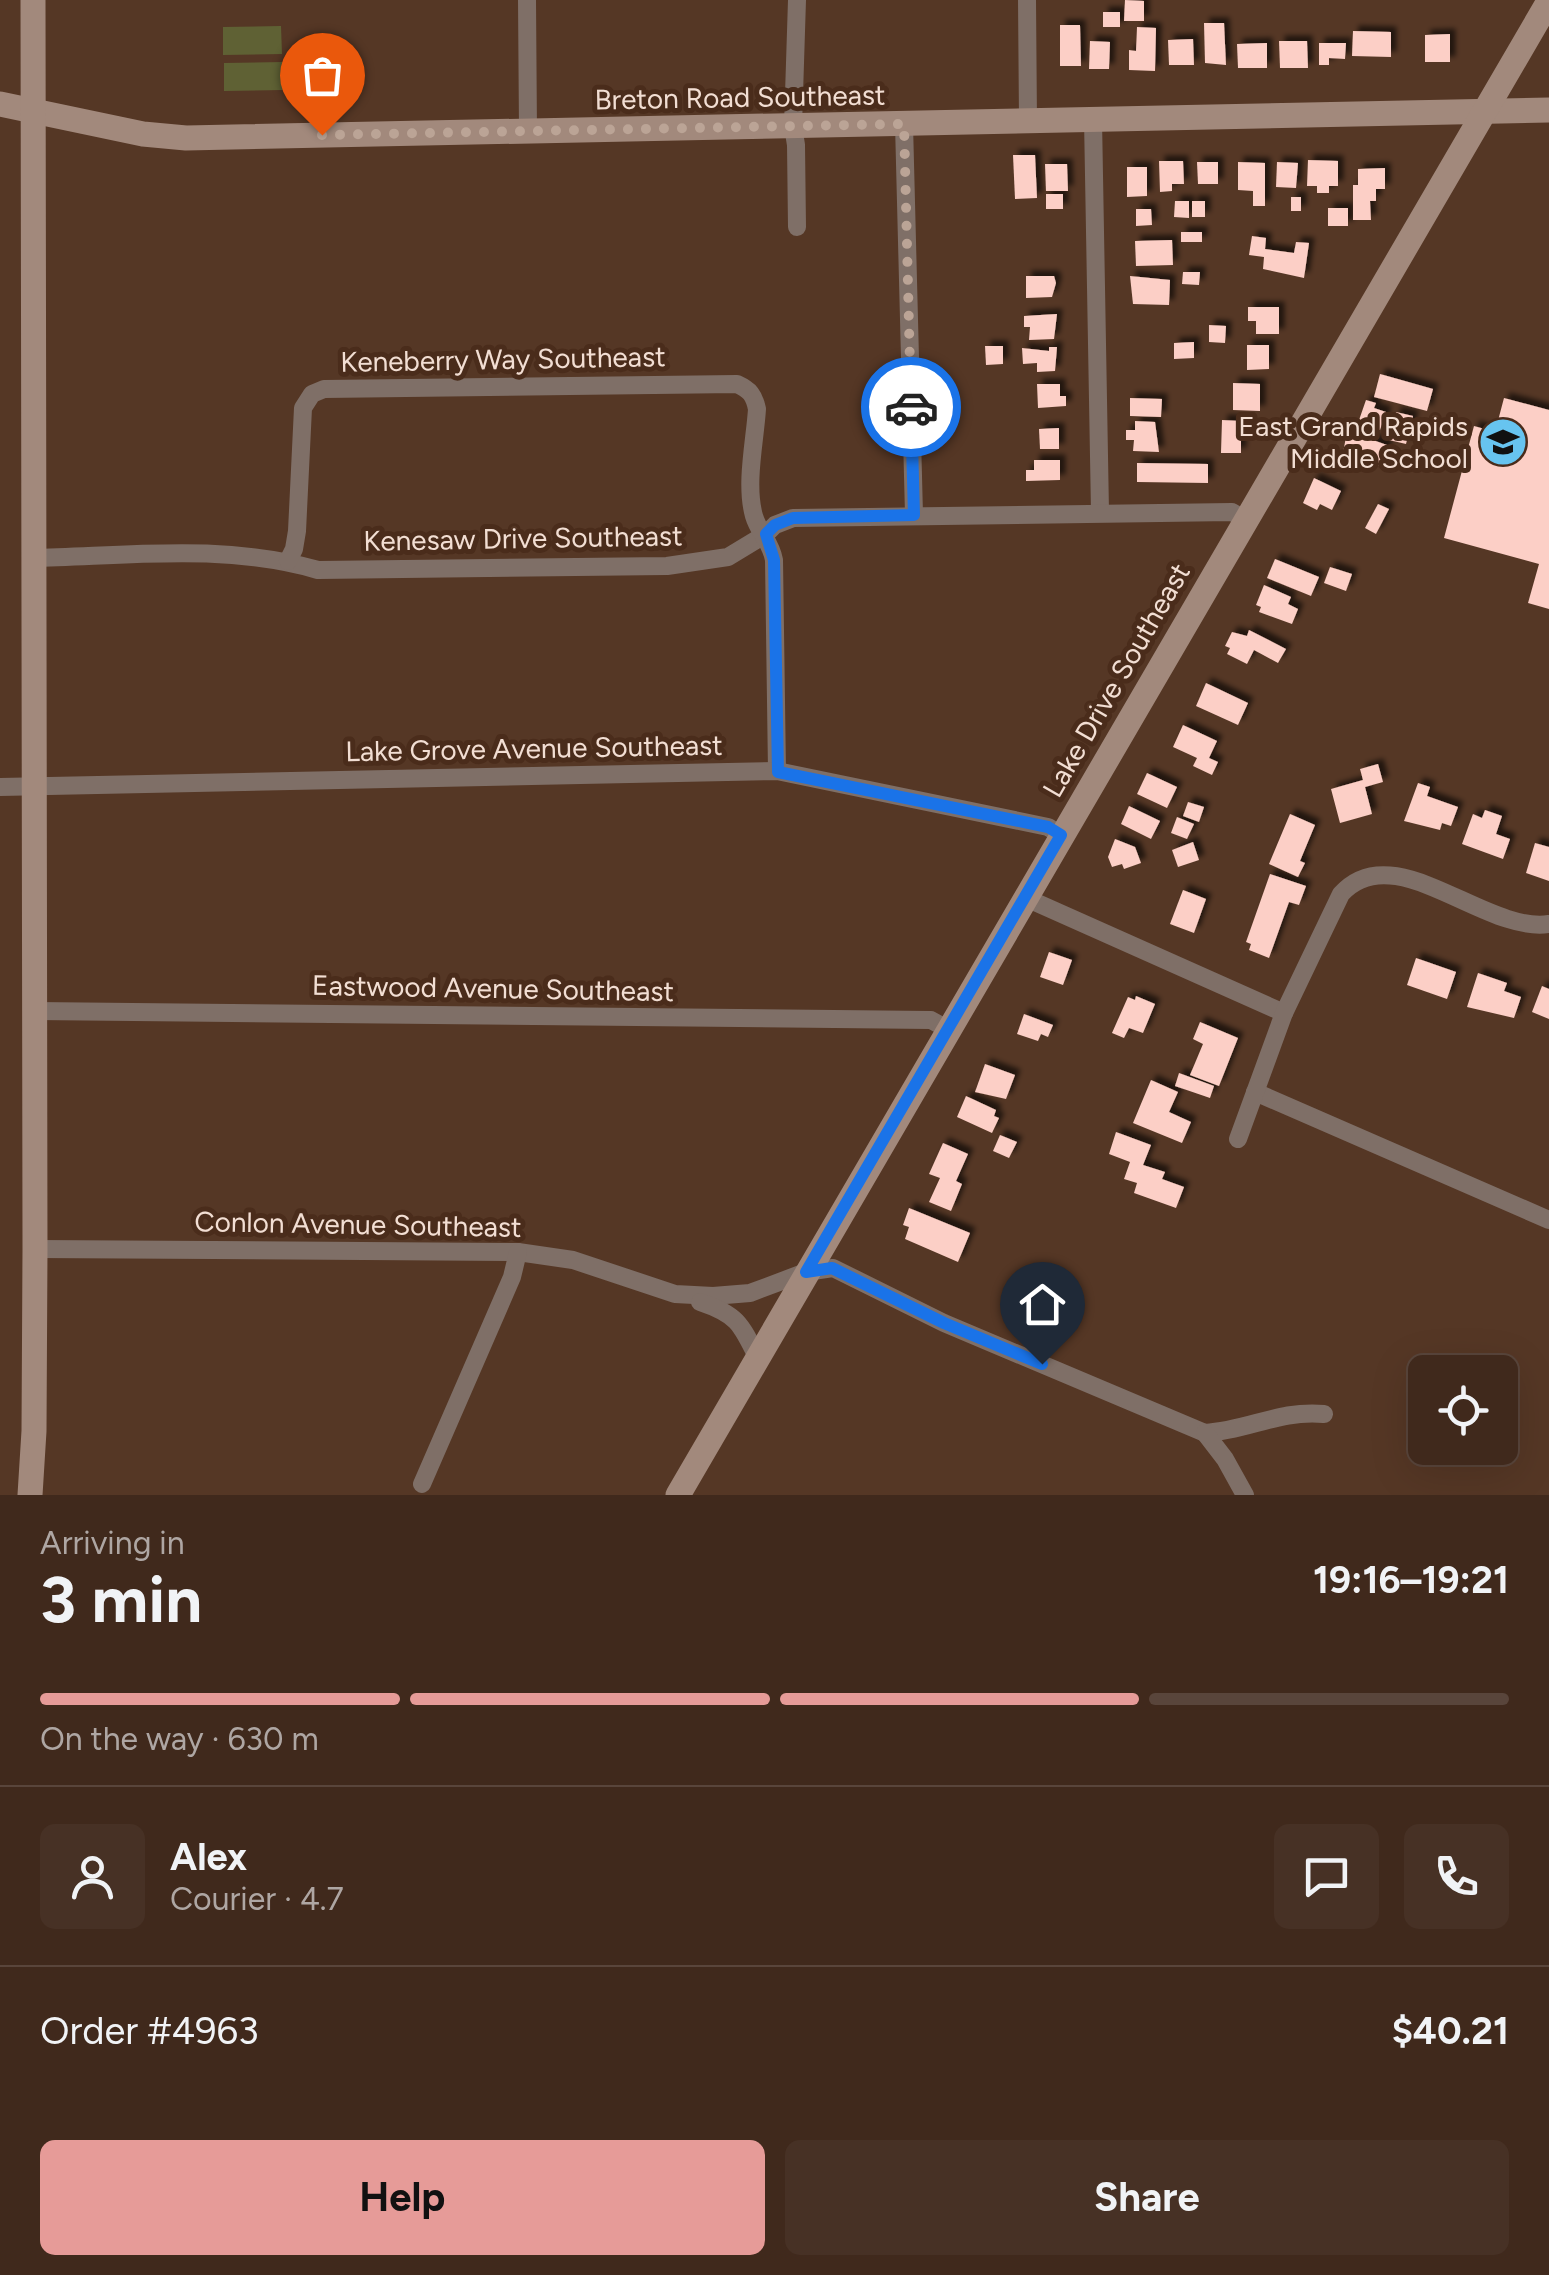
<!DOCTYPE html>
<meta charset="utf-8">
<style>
:root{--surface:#40291c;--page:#473125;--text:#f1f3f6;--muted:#aea6a3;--line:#59453b;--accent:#e69b98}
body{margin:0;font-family:Figtree,sans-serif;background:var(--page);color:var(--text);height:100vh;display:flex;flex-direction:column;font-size:38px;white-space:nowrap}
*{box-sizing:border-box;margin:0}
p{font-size:32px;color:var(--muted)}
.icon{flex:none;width:55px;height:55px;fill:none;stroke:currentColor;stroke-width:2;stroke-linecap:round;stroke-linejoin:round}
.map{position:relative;height:1495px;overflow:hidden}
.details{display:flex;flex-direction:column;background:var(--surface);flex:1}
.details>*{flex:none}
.buttons{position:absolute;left:1408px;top:1355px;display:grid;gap:20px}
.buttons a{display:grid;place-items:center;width:110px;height:110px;border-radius:15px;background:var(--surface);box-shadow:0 10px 40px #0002,0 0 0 2px var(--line);font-size:50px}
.pin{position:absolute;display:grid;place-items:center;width:85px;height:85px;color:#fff;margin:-102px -42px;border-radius:50% 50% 50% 0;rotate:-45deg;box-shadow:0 0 10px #0007}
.pin .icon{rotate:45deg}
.courier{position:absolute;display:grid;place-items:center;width:100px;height:100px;margin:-50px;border:8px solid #1a73e8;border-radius:50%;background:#fff;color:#222;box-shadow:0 2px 12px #0007}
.headline em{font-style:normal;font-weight:700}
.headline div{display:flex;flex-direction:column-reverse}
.headline{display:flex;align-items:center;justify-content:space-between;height:170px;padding:0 40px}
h1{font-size:65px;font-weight:700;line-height:75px}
.bar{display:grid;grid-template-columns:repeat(4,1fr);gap:15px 10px;align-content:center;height:120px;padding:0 40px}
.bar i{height:12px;border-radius:8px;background:var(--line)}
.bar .active{background:var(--accent)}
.bar p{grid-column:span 4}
.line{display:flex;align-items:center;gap:25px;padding:0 40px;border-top:2px solid var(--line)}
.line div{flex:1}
.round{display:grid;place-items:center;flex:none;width:105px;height:105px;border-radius:15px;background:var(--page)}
.action{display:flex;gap:20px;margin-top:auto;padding:20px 40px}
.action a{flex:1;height:115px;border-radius:15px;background:var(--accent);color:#111;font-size:40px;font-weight:700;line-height:115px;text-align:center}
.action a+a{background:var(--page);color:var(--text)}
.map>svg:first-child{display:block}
</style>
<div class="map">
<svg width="1549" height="1495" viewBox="0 0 1549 1495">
<defs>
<filter id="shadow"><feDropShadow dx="5.5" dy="-5.5" stdDeviation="2.5" flood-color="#0009"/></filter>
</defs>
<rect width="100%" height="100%" fill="#553725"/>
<g fill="#5f6134">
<path d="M281 26 282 54 223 55V27Z"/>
<path d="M283 62V90L224 91V63Z"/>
</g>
<g fill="#fccfc6" filter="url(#shadow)">
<path d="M1125 0 1144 1V21H1124Z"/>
<rect x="1103" y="12" width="17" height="15"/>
<path d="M1204 23H1224L1226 65 1205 63Z"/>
<path d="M1060 25H1080L1081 66H1060Z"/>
<path d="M1137 27 1156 28 1155 71 1129 70V50L1136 51Z"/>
<path d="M1353 31 1391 32V57L1352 56Z"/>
<path d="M1450 34V62H1425V35Z"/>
<path d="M1193 39 1194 65H1169L1168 40Z"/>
<path d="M1090 41 1110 42 1109 69H1089Z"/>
<path d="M1279 41H1307L1308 68H1280Z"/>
<path d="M1267 43V68H1238L1237 44Z"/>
<path d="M1319 43H1346L1345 59 1329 58V65H1319Z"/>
<path d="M1013 155H1035L1037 198 1015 199Z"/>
<path d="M1308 160 1338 161V186H1329V193H1317V186H1307Z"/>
<path d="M1159 161H1183L1184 184H1172V191L1160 192Z"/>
<path d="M1197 162H1218V184H1198Z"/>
<path d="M1238 162 1265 163V206H1253V191L1238 190Z"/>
<path d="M1277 162 1298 163 1296 188 1276 187Z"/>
<path d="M1045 164H1067L1068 191H1046Z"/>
<path d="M1127 167H1147V196L1127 197Z"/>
<path d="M1385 168V189H1376V201H1370L1371 220H1353V185H1358V169Z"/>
<rect x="1046" y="194" width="17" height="15"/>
<rect x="1291" y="197" width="10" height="14"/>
<path d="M1175 201H1189V218L1174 217Z"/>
<rect x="1192" y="201" width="13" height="16"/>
<rect x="1328" y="208" width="20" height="18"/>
<path d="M1136 209H1151L1152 225 1136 226Z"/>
<rect x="1181" y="232" width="21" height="10"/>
<path d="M1252 236 1266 238 1265 249 1294 253 1296 242 1309 243 1304 278 1263 269 1264 257 1249 255Z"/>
<path d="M1172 240 1173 265 1136 266 1135 241Z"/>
<path d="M1183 272H1200L1199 285 1182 284Z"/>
<path d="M1026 276H1054L1056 283 1052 297 1026 298Z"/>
<path d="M1130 276 1170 280 1169 305 1133 304Z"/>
<path d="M1248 307H1279V334H1256V321H1248Z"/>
<path d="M1057 314 1054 339 1029 340 1030 327H1024V316Z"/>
<path d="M1209 325 1226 326 1225 343 1209 342Z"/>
<path d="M1194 342V358L1174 359V343Z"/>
<path d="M1247 345H1269V369L1247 370Z"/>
<path d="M985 346H1003V364L986 365Z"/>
<path d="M1049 347H1057L1055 371 1037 372V363L1023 364 1022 348 1049 351Z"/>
<path d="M1380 374 1433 389 1427 411 1374 397Z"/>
<path d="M1233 383 1260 384V411L1233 410Z"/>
<path d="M1037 384H1060V396H1066V406L1038 408Z"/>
<path d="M1130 398 1162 399 1161 417 1130 416Z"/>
<path d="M1504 398 1549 410V609L1528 603 1539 564 1444 538 1474 426 1495 432Z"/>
<path d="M1366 400 1376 403 1374 408 1386 412 1380 430 1358 423Z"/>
<path d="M1396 412 1413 416 1406 444 1389 440Z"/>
<path d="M1222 420 1241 421V453H1221Z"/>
<path d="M1135 421 1155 422 1159 452 1133 451 1134 440H1126V430H1135Z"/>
<path d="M1059 428V449H1040L1039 429Z"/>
<path d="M1347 431 1387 445 1380 466 1368 462 1366 468 1342 459Z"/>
<path d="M1034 460H1060V480L1026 481V470H1034Z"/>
<path d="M1137 463 1208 464V483L1137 482Z"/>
<path d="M1314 478 1341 491 1332 510 1320 504 1317 510 1303 503Z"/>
<path d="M1378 504 1389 509 1376 534 1365 528Z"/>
<path d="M1275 559 1319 577 1311 596 1267 578Z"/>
<path d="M1330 567 1352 574 1346 591 1324 583Z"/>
<path d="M1264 585 1291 597 1288 604 1298 609 1292 624 1259 612 1261 607 1256 605Z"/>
<path d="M1249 630 1286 649 1278 663 1254 650 1247 664 1227 654 1230 648 1225 646 1232 632 1247 636Z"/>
<path d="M1206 683 1248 703 1238 725 1196 706Z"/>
<path d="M1183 725 1217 741 1209 758 1218 762 1212 775 1193 766 1197 758 1173 747Z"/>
<path d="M1378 764 1383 782 1365 787 1372 814 1340 823 1331 789 1363 780 1360 769Z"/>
<path d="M1147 773 1177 787 1167 808 1137 794Z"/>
<path d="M1418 783 1430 787 1427 796 1458 807 1451 826 1442 823 1440 830 1404 821Z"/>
<path d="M1188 802 1204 807 1199 822 1183 816Z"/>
<path d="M1129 806 1160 821 1151 839 1121 824Z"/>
<path d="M1485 810 1502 816 1496 834 1510 839 1503 859 1462 844 1473 814 1482 818Z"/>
<path d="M1290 814 1315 825 1300 861 1305 863 1298 877 1269 864Z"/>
<path d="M1177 817 1194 824 1187 839 1171 833Z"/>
<path d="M1115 839 1135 847 1141 863 1124 869 1122 864 1112 867 1108 857Z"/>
<path d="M1193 842 1199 860 1178 867 1172 850Z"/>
<path d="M1535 843 1549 847V881L1526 873Z"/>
<path d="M1270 874 1306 886 1299 905 1289 902 1269 958 1249 950 1251 944 1246 942Z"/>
<path d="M1183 890 1206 899 1194 933 1170 924Z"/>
<path d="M1049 952 1072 960 1063 985 1040 977Z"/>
<path d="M1416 958 1456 972 1447 999 1407 985Z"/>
<path d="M1478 973 1507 983 1504 991 1521 997 1514 1018 1467 1007Z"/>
<path d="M1542 986 1549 989V1019L1532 1012Z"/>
<path d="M1136 996 1155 1004 1143 1033 1129 1028 1124 1038 1112 1033 1128 997 1135 1000Z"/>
<path d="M1024 1014 1053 1025 1048 1037 1041 1034 1038 1041 1017 1034Z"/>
<path d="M1200 1022 1238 1038 1219 1086 1190 1075 1203 1044 1193 1039Z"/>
<path d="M985 1064 1015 1075 1006 1099 975 1092Z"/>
<path d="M1179 1073 1214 1086 1210 1098 1175 1086Z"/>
<path d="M1151 1080 1178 1092 1169 1112 1191 1122 1182 1143 1133 1123Z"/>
<path d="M966 1096 996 1110 994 1116 999 1118 992 1133 957 1117Z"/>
<path d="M1116 1132 1151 1145 1143 1165 1165 1172 1162 1179 1184 1187 1176 1208 1134 1193 1137 1183 1124 1179 1130 1162 1109 1154Z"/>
<path d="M1000 1135 1017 1142 1009 1158 993 1151Z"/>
<path d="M943 1143 968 1154 956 1181 962 1184 951 1211 929 1202 940 1178 929 1174Z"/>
<path d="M909 1208 970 1233 958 1262 905 1239 909 1227 903 1225Z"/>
</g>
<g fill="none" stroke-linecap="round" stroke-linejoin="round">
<g stroke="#7f6f67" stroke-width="18">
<path d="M527 0 528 131"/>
<path d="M1027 0 1028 121"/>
<path d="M1093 119 1100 512"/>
<path d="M904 124 914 515"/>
<path d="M797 227 796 145 793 126 797 0"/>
<path d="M32 558C127 556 225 543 318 570L667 566 728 557 766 534 775 525 793 518 1232 512 1244 519"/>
<path d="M288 561 294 549 297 531 303 408 312 394 324 389 737 384C750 390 754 395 757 409 755 441 745 484 754 516 759 533 771 542 774 560L777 771"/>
<path d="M0 787 777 771 1048 827 1061 835"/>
<path d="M1026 898 1284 1013"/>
<path d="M35 1011 931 1020 947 1029"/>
<path d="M1255 1092 1549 1220"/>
<path d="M1238 1139 1284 1013 1341 894C1394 835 1485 934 1549 924"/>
<path d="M35 1249 518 1252 573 1260 675 1294 713 1296 750 1293 806 1272 833 1268 944 1323 1205 1433C1250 1430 1278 1410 1324 1414"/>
<path d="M700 1302C736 1314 741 1323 757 1357"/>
<path d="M1205 1433 1225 1459 1245 1495"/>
<path d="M422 1484 512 1277 518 1252"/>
</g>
<g stroke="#a2897c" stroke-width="25">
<path d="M0 104 143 134 186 138 1549 110"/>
<path d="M30 1495 34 1431 35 1249 33 0"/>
<path d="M678 1495 1549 1"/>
</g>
</g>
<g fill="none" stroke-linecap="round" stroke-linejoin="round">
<path stroke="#bba496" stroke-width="10" stroke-dasharray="0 18" d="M322 135 904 124 911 407"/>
<path stroke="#1a73e8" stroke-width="12" d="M911 407 914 515 793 518 775 525 766 534 774 560 778 772 1048 827 1061 835 806 1272 832 1268 944 1323 1042 1364"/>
</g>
<defs>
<g id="school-disc" transform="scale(2.5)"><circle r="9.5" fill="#67c4f0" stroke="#4a2c1b"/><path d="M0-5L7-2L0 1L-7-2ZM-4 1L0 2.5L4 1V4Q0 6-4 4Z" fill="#111"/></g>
</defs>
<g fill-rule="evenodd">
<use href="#school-disc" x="1503" y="442"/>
</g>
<g text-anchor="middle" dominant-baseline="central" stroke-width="10" stroke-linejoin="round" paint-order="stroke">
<g font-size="28" fill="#f2ded3" stroke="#4a2c1b">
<text transform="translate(740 97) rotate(-1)">Breton Road Southeast</text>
<text transform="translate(503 359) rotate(-1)">Keneberry Way Southeast</text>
<text transform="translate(523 538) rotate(-1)">Kenesaw Drive Southeast</text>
<text transform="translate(1116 680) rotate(-60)">Lake Drive Southeast</text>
<text transform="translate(534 748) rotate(-1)">Lake Grove Avenue Southeast</text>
<text transform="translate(493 988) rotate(1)">Eastwood Avenue Southeast</text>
<text transform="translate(358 1224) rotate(1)">Conlon Avenue Southeast</text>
</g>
<g font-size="28" fill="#f2ded3" stroke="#4a2c1b" text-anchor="end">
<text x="1468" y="426">East Grand Rapids<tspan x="1468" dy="32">Middle School</tspan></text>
</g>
</g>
</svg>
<div class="buttons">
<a><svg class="icon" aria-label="locate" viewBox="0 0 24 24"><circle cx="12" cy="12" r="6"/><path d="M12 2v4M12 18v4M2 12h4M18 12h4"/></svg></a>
</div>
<div class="pin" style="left:322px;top:135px;background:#ea580c"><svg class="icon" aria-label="bag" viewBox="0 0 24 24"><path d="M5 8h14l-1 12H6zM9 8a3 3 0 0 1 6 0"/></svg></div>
<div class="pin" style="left:1042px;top:1364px;background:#1f2937"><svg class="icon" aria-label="home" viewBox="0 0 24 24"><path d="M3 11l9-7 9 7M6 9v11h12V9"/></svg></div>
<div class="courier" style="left:911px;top:407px"><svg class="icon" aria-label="car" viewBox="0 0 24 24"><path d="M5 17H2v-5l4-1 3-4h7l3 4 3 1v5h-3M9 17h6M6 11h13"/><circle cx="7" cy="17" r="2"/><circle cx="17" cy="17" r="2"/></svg></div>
</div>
<section class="details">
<div class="headline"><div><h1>3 min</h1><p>Arriving in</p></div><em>19:16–19:21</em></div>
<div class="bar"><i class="active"></i><i class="active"></i><i class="active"></i><i></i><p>On the way · 630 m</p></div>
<div class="line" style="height:180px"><a class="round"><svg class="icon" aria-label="person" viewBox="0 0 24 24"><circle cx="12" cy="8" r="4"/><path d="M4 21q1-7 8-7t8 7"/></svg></a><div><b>Alex</b><p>Courier · 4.7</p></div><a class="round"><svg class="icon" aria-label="chat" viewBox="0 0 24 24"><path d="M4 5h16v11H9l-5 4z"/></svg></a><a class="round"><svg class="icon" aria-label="phone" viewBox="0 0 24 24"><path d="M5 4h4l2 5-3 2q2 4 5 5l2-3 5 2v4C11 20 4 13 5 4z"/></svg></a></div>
<div class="line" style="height:130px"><div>Order #4963</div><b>$40.21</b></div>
<div class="action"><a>Help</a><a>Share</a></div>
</section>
